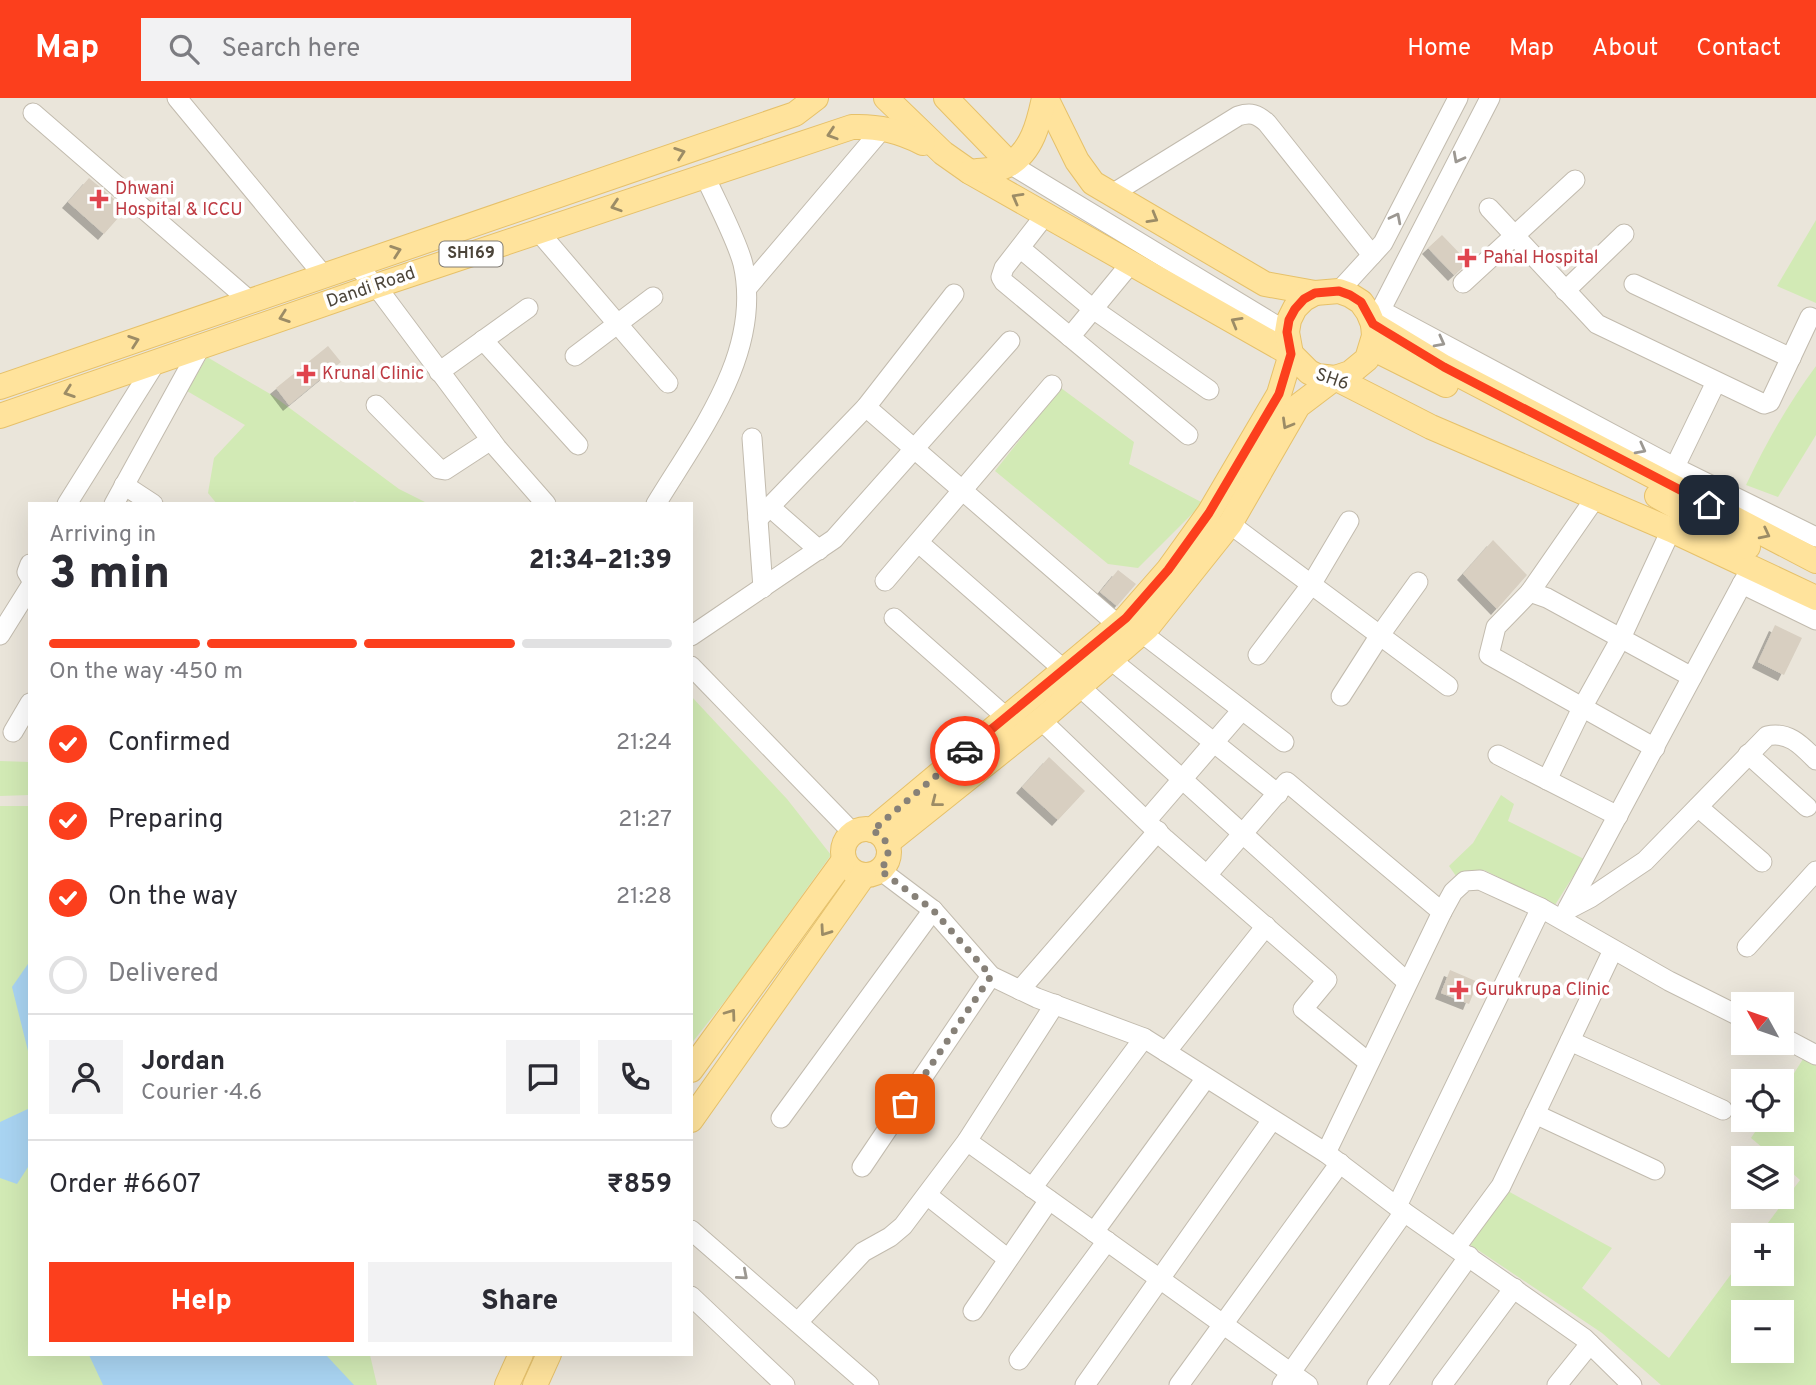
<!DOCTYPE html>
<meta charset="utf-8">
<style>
:root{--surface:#fff;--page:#f2f2f3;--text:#2b2b33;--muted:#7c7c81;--line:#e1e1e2;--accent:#fc3f1d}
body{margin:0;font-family:Overpass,sans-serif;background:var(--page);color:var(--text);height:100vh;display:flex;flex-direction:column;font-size:26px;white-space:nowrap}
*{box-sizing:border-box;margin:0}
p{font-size:23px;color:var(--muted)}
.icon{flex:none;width:38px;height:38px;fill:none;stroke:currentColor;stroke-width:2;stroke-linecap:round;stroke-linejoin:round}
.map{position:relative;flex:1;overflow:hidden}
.side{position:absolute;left:28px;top:404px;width:665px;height:854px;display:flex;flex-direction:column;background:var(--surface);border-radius:0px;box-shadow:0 7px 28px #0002}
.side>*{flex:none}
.needle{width:46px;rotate:310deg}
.tools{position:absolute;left:1731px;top:894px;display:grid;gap:14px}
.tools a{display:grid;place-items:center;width:63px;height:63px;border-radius:0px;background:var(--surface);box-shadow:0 7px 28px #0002;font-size:35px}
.pin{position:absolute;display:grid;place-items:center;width:60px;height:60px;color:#fff;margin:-30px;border-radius:14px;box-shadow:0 4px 10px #0006}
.courier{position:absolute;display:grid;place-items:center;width:70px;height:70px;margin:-35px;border:5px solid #fc3f1d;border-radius:50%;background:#fff;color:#222;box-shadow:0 2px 9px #0007}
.headline em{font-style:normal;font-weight:800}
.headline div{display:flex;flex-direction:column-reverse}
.headline{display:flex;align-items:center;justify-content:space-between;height:119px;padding:0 21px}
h1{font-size:46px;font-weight:800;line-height:52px}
.bar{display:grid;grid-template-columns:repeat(4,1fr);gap:10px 7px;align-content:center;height:84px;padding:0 21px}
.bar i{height:9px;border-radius:5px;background:var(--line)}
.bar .active{background:var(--accent)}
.bar p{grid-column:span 4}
.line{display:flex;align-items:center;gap:18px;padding:0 21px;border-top:2px solid var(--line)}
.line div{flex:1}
.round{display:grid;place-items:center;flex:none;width:74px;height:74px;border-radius:0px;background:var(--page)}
ol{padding:0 21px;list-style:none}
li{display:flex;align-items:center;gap:21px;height:77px}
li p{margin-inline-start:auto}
li .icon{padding:7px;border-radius:50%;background:var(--accent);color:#fff;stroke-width:4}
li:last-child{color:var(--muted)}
li i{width:38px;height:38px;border:4px solid var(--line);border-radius:50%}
.cta{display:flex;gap:14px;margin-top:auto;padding:14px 21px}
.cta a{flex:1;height:80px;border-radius:0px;background:var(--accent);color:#fff;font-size:28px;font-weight:800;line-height:80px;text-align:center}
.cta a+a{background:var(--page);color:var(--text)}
header{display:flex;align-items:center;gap:42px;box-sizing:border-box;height:98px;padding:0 35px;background:var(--accent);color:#fff}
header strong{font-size:33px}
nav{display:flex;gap:38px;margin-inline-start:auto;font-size:24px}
.search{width:490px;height:63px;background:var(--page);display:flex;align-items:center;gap:18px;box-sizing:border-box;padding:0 24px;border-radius:0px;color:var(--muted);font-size:26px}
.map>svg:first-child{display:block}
</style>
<header>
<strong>Map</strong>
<div class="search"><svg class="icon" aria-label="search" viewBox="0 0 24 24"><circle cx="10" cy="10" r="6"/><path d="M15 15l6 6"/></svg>Search here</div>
<nav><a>Home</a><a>Map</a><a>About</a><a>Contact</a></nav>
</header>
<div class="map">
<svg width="1816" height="1287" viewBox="0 0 1816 1287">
<defs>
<filter id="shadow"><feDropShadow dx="-6" dy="6" stdDeviation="0" flood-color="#0004"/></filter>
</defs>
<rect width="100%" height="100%" fill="#f6f3ec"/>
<path fill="#eae5da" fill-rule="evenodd" d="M0 0H1816V1287H0ZM30 406H691V1256H30ZM1743 906H1782V945H1743ZM1743 984H1782V1022H1743ZM1743 1060H1782V1099H1743ZM1743 1138H1782V1176H1743ZM1743 1214H1782V1253H1743Z"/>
<g fill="#d2eab5" fill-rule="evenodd">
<path d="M1816 122V205L1777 188Z"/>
<path d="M207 259 272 297 399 391 429 406H363L354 403 352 406H217L208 395 214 360 245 327 187 293Z"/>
<path d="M1816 268V337L1778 399 1746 387C1766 345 1788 306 1816 268Z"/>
<path d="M1061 290 1134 344 1129 366 1203 405 1138 470 1108 466 995 373Z"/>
<path d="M691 598 787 701 831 757 736 889 691 946Z"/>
<path d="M0 663 30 664V697L0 698Z"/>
<path d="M1501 697 1514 706 1508 723 1584 761 1555 807 1484 772 1456 778 1449 768 1473 745Z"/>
<path d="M0 708H30V1256L370 1257 377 1287H0Z"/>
<path d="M1805 958 1816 963V1287H1661L1602 1235 1469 1146 1506 1092 1612 1150 1582 1190 1669 1260 1743 1160V1176H1782V1138L1759 1137 1800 1082 1782 1066V1060H1775L1751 1040 1763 1022H1782V994ZM1743 1214H1782V1253H1743Z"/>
</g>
<g fill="#a9d4f2">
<path d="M30 863V961L12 889Z"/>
<path d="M30 1010V1066L17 1086 0 1080V1024Z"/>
<path d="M89 1257H326L354 1287H103Z"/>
</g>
<g fill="#d8cfc1" filter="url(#shadow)">
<path d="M89 80 126 111 104 136 68 104Z"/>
<path d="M1442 137 1468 164 1454 177 1428 150Z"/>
<path d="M328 248 341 264 289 307 276 290Z"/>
<path d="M1493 442 1527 477 1497 511 1463 476Z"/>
<path d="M1118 472 1136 486 1117 508 1100 494Z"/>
<path d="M1775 527 1802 540 1784 577 1758 564Z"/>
<path d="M1049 659 1085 693 1058 722 1022 689Z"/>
<path d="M1450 872 1478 884 1469 906 1441 895Z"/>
</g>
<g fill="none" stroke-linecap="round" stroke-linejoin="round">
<g stroke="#c2bbae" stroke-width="21">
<g id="minor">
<path d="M177 0 324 178"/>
<path d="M33 15 250 203"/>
<path d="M1010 66 1287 234"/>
<path d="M1112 96 1238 18C1251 14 1257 16 1267 25L1372 157"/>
<path d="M1489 110 1597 226 1764 306 1770 304 1810 219"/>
<path d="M1046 116 1004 170 1001 179 1004 184 1188 337"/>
<path d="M539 134 668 285"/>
<path d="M1020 150 1093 211 1209 292"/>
<path d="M356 167 376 188 497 350 546 406"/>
<path d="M1463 185 1575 82"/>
<path d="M1634 186 1791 260"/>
<path d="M747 190 883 30"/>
<path d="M1339 193 1383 145 1458 0"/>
<path d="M1565 193 1624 136"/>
<path d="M1380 212 1674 369 1816 439"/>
<path d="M1375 223 1490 0"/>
<path d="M1070 239 1131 165"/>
<path d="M483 242 578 347"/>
<path d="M575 258 653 199"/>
<path d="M439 274 528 210"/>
<path d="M376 307 439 371 445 372 491 342"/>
<path d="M866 309 1118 527"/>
<path d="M752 340 763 490"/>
<path d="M1669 381 1716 284"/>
<path d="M124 387 153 406"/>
<path d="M1596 399 1530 494 1496 529 1489 557 1655 650"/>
<path d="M67 406 156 264"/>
<path d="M114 406 201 248"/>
<path d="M656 406C699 335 763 254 743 166 737 142 716 103 705 78"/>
<path d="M770 409 819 452"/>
<path d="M758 421 866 309 954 196"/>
<path d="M1230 426 1448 588"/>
<path d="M919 445 1064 572"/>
<path d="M30 466 27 474 30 479"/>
<path d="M1748 476 1742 486 1816 522"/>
<path d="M885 483 1052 287"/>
<path d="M1530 494 1547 500 1692 579"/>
<path d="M894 520 1006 619"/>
<path d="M1142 535 1284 644"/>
<path d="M0 537 30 489"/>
<path d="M691 538 834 441 1010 243"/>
<path d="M1258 557 1311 487 1349 423"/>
<path d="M1111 562 1278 696"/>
<path d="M691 568 853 735"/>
<path d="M1080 589 1407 884"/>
<path d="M1341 598 1380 537 1418 484"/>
<path d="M1041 622 1165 741 1327 882 1303 911 1368 964"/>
<path d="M13 634 30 605"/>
<path d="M1748 656 1807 709"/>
<path d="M1498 657 1618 718"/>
<path d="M1547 682 1582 610 1621 540 1671 432"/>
<path d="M1698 709 1762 764"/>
<path d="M1147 722 1242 612"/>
<path d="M880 772 933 812 991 878 1037 900 1144 940 1326 1055 1404 1114 1584 1240 1632 1287"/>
<path d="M1207 777 1287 684 1442 814"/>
<path d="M1568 810 1742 486"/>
<path d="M1567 812 1590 800 1645 763 1767 638C1789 633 1802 648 1816 662"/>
<path d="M1747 849 1816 773"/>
<path d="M1020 892 1158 733"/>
<path d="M1782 939 1816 957"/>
<path d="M1570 943 1723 1012"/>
<path d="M1166 954 1266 828"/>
<path d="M1535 1016 1655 1072"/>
<path d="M781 1020 933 812"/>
<path d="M967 1043 1308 1287"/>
<path d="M1326 1055 1442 814 1453 794 1465 783 1480 782 1541 810 1669 883 1743 920"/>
<path d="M862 1069 991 878"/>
<path d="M1032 1090 1144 940"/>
<path d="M927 1097 1008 1161"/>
<path d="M1397 1108 1541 810"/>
<path d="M691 1132 869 1287"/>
<path d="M1094 1134 1206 980"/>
<path d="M1456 1149 1501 1088 1613 852"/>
<path d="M691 1198 785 1287"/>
<path d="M973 1213 1049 1102"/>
<path d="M798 1224 863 1154 890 1139 903 1128 967 1043 1055 906"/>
<path d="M1019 1262 1107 1143"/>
<path d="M1085 1287 1272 1022"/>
<path d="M1179 1287 1340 1065"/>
<path d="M1282 1287 1404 1114"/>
<path d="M1377 1287 1469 1158"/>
<path d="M1442 1287 1514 1190"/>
<path d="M1557 1287 1590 1246"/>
</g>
</g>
<g stroke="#e6c16a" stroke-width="26">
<g id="major">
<path d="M886 0 943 55 970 74 1291 256 1309 274 1317 278 1335 280 1431 329 1671 432 1816 500"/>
<path d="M946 0 1010 66"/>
<path d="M1046 0 1077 63 1093 85 1265 186 1315 195 1339 193 1350 197 1361 204 1368 214 1373 226 1444 269 1816 463"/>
<path d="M970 74C982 72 997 73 1008 67 1032 54 1039 24 1044 0"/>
<path d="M1372 250 1446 287"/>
<path d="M0 289 795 16 816 0"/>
<path d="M0 318 376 188 852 29C879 28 899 33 923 45"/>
<path d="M1657 398 1748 449"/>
<circle cx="866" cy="754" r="23"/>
<path d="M872 732 1126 520 1168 472 1209 415 1279 296 1291 256 1287 234 1289 222 1295 210 1304 201 1315 195"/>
<path d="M887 745 1041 622 1147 530 1230 426 1298 308 1335 280 1350 275 1367 261 1374 238 1373 226"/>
<path d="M691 972 844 762"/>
<path d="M691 1022 864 777"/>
<path d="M507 1287 521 1256"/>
<path d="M535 1287 549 1256"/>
</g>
</g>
<use href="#minor" stroke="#fff" stroke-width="19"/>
<use href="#major" stroke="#ffe39c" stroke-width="24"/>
</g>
<defs><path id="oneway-chevron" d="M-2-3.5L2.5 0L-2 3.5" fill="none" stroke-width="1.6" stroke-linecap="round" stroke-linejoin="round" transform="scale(1.75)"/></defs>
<g stroke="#9c8c66">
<use href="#oneway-chevron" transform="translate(832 36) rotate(162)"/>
<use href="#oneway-chevron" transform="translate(680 55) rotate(-19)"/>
<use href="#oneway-chevron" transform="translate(1017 100) rotate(-151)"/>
<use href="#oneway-chevron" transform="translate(616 108) rotate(162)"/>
<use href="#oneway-chevron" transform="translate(1153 120) rotate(30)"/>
<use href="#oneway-chevron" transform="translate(396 153) rotate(-19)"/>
<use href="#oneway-chevron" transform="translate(284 219) rotate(161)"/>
<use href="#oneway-chevron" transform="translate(1236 224) rotate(-150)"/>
<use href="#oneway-chevron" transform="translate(134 243) rotate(-19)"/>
<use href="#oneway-chevron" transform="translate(69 294) rotate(161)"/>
<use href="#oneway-chevron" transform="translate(1287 326) rotate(120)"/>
<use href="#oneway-chevron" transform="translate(1765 436) rotate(27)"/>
<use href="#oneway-chevron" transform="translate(936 704) rotate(142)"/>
<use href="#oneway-chevron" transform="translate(825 833) rotate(125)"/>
<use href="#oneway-chevron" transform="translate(731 916) rotate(-54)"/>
</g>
<g stroke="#9c9892">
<use href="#oneway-chevron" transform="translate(1458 60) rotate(118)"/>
<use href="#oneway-chevron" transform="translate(1396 120) rotate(-63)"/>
<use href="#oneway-chevron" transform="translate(1440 244) rotate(28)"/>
<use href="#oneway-chevron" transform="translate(1641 351) rotate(28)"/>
<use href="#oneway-chevron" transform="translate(743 1177) rotate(41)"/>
</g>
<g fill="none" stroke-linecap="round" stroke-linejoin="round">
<path stroke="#878178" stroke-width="7" stroke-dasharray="0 12.6" d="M905 1006 991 878 933 812 880 772C893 758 890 739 872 733L965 653"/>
<path stroke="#fc3f1d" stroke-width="9" d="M965 653 1126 520 1168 472 1209 415 1279 296 1291 256 1287 234 1289 222 1295 211 1304 201 1315 195 1339 193 1350 197 1361 204 1373 226 1444 269 1709 407"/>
</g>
<g fill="#e0444e" stroke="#fff" stroke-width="2.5">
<path d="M95.5 90.5h7v7h7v7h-7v7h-7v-7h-7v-7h7z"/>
<path d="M1463.5 149.5h7v7h7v7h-7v7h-7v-7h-7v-7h7z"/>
<path d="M302.5 265.5h7v7h7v7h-7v7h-7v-7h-7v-7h7z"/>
<path d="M1455.5 881.5h7v7h7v7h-7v7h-7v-7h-7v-7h7z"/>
</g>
<g text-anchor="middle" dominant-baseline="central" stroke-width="7" stroke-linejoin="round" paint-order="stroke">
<rect fill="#fff" stroke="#817c74" stroke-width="2" x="439.5" y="143.5" width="63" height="25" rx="5"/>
<g font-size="16" font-weight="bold" fill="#4b4439">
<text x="471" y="156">SH169</text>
</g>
<g font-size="18" fill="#be3a42" stroke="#fff" text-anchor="start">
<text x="115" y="91">Dhwani<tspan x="115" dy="21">Hospital &amp; ICCU</tspan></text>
<text x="1483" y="160">Pahal Hospital</text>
<text x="322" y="276">Krunal Clinic</text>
<text x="1475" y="892">Gurukrupa Clinic</text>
</g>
<g font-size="18" fill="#4b4439" stroke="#fff">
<text transform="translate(371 190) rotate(-19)">Dandi Road</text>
<text transform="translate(1332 282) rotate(19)">SH6</text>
</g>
</g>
</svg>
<div class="tools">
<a><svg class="needle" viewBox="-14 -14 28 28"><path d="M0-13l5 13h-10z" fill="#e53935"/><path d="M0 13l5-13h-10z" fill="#7c7c81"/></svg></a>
<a><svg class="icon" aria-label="locate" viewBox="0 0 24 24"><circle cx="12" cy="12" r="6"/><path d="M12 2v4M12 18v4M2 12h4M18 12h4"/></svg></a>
<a><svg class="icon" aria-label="layers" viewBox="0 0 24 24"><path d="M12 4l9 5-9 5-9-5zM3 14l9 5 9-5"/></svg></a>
<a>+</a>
<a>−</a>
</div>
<div class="pin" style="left:905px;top:1006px;background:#ea580c"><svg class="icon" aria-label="bag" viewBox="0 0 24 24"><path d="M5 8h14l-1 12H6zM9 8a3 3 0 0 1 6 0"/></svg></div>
<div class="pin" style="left:1709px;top:407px;background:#1f2937"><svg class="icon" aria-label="home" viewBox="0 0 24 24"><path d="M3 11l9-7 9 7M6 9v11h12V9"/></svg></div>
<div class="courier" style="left:965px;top:653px"><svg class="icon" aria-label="car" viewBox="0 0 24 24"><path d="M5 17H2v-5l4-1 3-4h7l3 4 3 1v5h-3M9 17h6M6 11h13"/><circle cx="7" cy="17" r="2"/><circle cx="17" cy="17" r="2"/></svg></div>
<section class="side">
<div class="headline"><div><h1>3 min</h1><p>Arriving in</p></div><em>21:34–21:39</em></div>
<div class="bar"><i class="active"></i><i class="active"></i><i class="active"></i><i></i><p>On the way · 450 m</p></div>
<ol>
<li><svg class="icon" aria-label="check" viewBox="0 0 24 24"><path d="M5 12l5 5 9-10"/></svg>Confirmed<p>21:24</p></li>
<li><svg class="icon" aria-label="check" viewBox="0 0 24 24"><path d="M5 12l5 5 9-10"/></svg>Preparing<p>21:27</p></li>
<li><svg class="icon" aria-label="check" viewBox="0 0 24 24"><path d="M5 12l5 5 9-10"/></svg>On the way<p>21:28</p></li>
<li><i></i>Delivered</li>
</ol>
<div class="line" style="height:126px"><a class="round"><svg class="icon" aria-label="person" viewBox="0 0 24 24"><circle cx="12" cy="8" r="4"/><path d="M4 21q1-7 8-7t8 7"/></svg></a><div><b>Jordan</b><p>Courier · 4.6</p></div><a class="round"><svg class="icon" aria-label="chat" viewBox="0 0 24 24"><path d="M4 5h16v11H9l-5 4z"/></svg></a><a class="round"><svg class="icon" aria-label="phone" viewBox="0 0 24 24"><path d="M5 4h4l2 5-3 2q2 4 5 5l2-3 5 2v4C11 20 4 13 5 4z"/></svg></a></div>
<div class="line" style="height:91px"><div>Order #6607</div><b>₹859</b></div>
<div class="cta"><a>Help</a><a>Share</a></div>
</section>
</div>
